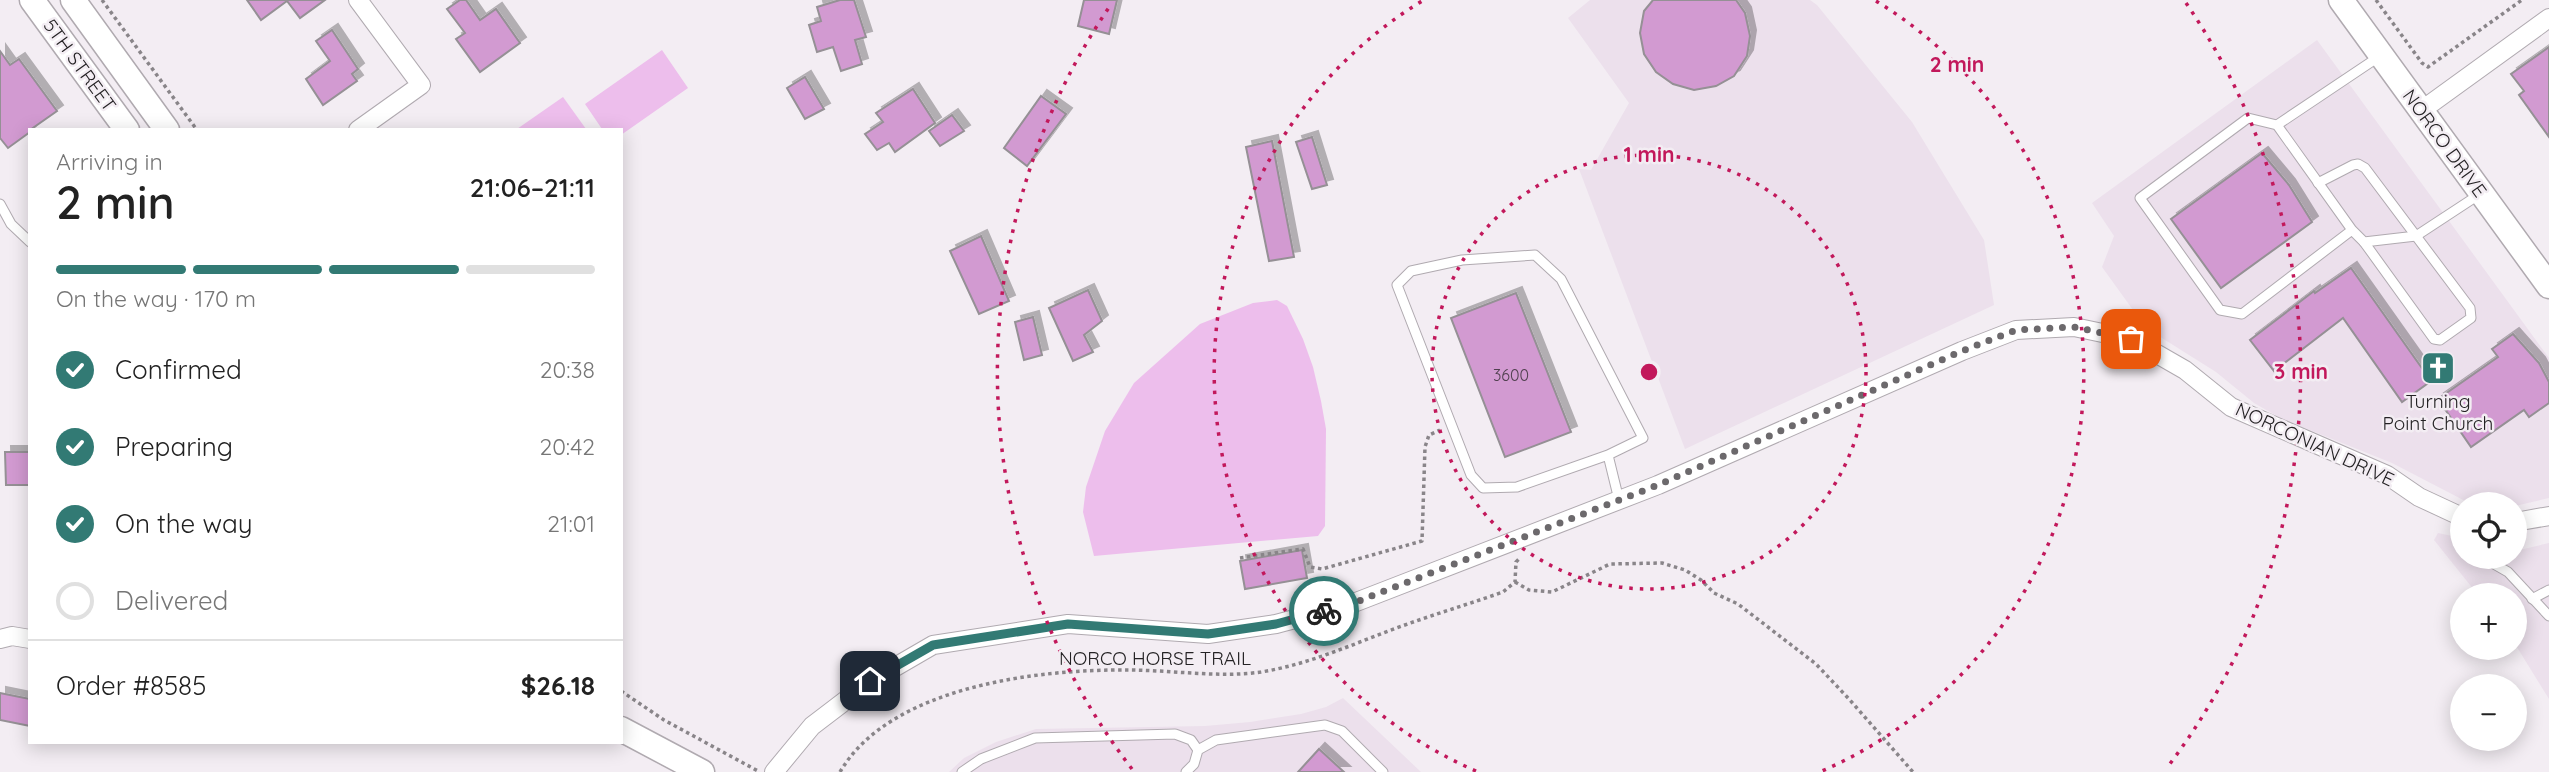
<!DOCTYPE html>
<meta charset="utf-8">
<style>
:root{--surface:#fff;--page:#f6f6f6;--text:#222;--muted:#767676;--line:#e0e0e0;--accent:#327a74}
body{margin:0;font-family:Quicksand,sans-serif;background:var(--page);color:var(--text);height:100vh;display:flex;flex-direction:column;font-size:26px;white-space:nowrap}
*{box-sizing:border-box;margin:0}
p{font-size:23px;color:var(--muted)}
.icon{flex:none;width:38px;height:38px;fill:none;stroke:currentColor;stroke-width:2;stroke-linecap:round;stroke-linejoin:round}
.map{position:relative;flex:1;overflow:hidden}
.drawer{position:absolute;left:28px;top:128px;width:595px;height:616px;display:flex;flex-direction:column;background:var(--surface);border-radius:0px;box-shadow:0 4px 18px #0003}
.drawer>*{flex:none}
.controls{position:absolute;left:2450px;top:492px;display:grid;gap:14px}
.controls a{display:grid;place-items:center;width:77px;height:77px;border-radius:50%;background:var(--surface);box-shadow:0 4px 18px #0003;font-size:35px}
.pin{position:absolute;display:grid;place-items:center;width:60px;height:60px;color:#fff;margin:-30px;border-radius:14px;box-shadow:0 4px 10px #0006}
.courier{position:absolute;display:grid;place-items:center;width:70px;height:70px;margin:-35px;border:5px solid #327a74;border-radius:50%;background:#fff;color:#222;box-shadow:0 2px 9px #0007}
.overview em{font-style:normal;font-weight:600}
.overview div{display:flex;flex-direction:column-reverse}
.overview{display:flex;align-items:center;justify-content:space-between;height:119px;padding:0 28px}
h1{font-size:46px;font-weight:600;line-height:52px}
.bar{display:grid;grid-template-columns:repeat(4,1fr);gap:10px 7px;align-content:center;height:84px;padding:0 28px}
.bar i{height:9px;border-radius:5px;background:var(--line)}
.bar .current{background:var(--accent)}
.bar p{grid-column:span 4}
.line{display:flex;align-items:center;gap:18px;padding:0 28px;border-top:2px solid var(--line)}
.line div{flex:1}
ol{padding:0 28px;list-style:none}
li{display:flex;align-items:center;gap:21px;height:77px}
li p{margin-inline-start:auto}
li .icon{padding:7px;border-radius:50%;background:var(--accent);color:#fff;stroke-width:4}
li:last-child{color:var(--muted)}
li i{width:38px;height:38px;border:4px solid var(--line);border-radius:50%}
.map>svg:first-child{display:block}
</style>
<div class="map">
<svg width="2549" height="772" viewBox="0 0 2549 772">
<defs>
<filter id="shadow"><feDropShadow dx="6" dy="-6" stdDeviation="0" flood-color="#0004"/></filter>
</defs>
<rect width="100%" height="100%" fill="#f3edf3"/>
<g fill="#ece0ec">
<path d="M1590 0H1810L1817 5 1912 122 1984 240 1994 305 1685 449 1579 169 1591 170 1629 103 1568 18Z"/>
<path d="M2317 40 2549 358V498L2515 506 2471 504 2392 463 2282 419 2254 403 2216 372 2146 328 2102 267 2114 236 2092 203Z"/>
<path d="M2438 533 2462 538V556H2515V551L2549 543V699L2515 644V595H2478L2434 540Z"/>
<path d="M1343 698 1421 772H949L964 758 996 742 1036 729 1205 726 1250 722 1301 714 1326 707Z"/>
</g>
<g fill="#edbeec">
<path d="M662 50 688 88 621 135V130L602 129 585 104Z"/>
<path d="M563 97 586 129H517Z"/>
<path d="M1277 300 1287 306 1303 339 1313 367 1321 401 1326 429 1325 526 1318 536 1094 556 1083 512 1086 487 1105 431 1134 383 1200 324 1253 303Z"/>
</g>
<g fill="#d29ad1" stroke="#959095" stroke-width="2" filter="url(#shadow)">
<path d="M247 0H325L300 18 287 1 261 20Z"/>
<path d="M460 0H466L480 20 496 9 520 43 480 72 456 39 465 33 447 9Z"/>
<path d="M840 0H854L866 37 855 40 862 64 841 71 833 47 817 52 809 25 821 21 817 7Z"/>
<path d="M1084 0H1117L1109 34 1078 26Z"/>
<path d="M1653 0H1736L1745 13 1750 36 1747 56 1734 76 1716 86 1694 90 1673 84 1656 72 1644 54 1640 33 1644 11Z"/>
<path d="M332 30 358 69 352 74 357 81 323 105 306 79 330 61 316 41Z"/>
<path d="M2549 47V137L2519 95 2524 91 2511 74Z"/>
<path d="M0 51 10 65 19 59 57 111 30 130V132L8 148 0 138Z"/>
<path d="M805 77 824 109 805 119 787 88Z"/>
<path d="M913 89 935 123 895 152 889 143 877 150 865 134 883 122 876 113Z"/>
<path d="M1041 96 1066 114 1027 166 1004 148Z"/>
<path d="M952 115 964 131 940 146 929 131Z"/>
<path d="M1312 137 1327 185 1312 189 1296 142Z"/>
<path d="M1272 141 1294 257 1269 261 1246 147Z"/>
<path d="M2262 153 2289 185 2312 222 2221 288 2171 219Z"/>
<path d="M981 236 1009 301 979 314 950 251Z"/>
<path d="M2351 268 2431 381 2402 402 2343 318 2274 371 2250 340 2314 291 2315 293Z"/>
<path d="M1088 290 1102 321 1084 335 1093 352 1073 361 1049 308Z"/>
<path d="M1516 293 1571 432 1505 457 1451 318Z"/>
<path d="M1033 317 1042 355 1024 360 1015 322Z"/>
<path d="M2513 334 2539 363 2549 382V403L2529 417 2524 410 2471 447 2438 399 2498 357 2492 349Z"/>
<path d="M5 452H30V485H6Z"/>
<path d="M1302 550 1307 578 1245 589 1240 561Z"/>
<path d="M0 693 30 699V726L0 720Z"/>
<path d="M1319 749 1344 772H1298Z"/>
</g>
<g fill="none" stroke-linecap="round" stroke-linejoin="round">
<g stroke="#b0aab0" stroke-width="11">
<g id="lane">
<path d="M2277 125 2380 56"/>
<path d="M2318 183 2353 165 2358 164 2365 168 2470 308 2471 318 2440 340 2434 339 2364 242"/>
<path d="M0 204 11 224 30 242"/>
<path d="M2352 230 2277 125 2248 118 2140 198 2220 310 2242 314 2352 230 2364 242 2416 236 2480 194"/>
<path d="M1608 455 1517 487 1483 488 1471 475 1397 285 1411 271 1462 260 1535 255 1561 279 1643 438 1608 455 1619 500"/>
<path d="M2480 556 2508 572 2549 616"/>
<path d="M2532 599 2549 590"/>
<path d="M962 772 981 759 1035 738 1175 734 1191 740 1198 750"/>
<path d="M1186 772 1194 764 1198 750 1216 740 1325 725 1342 731 1383 772"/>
</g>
</g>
<g stroke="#b0aab0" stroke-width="20">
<g id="street">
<path d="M2422 110 2549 18"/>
<path d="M358 130 421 85 358 0"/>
<path d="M2515 522 2549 516"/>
<path d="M0 639 12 636 30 639"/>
<path d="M774 772 812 726 871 681 933 645 1068 624 1208 634 1276 624 1351 604 1658 485 1962 351 2016 330 2074 327 2131 339 2185 370 2231 407 2387 475 2419 497 2462 517"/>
</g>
</g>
<g stroke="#b0aab0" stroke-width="27">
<g id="secondary">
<path d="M32 0 127 130"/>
<path d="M73 0 167 130"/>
<path d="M2341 0 2549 286"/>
<path d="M621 729 702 772"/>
</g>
</g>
<g stroke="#898589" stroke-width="3.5" stroke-dasharray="3.5 3.5" stroke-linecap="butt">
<path d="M102 0 197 130"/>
<path d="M2376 0 2422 63 2428 67 2522 0"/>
<path d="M1240 558 1303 549 1310 567 1322 569 1422 541 1425 447 1429 435 1440 430"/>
<path d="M1515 582 1529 590 1552 592 1610 564 1662 563 1685 570 1701 580 1714 593 1738 604 1816 664 1849 699 1913 772"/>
<path d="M621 691 664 720 758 771"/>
<path d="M840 772C890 686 1039 669 1128 670 1172 670 1218 678 1261 672 1311 664 1355 643 1402 626 1435 614 1469 604 1503 592L1515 582 1516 562 1519 559"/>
</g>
<use href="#lane" stroke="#fff" stroke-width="9"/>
<use href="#street" stroke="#fff" stroke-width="18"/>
<use href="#secondary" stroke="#fff" stroke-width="24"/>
</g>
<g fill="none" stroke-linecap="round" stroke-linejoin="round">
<path stroke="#6c696c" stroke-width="7" stroke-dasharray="0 12.6" d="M1324 611 1351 604 1658 485 1962 351 2016 330 2074 327 2131 339"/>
<path stroke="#327a74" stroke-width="9" d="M870 681 933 645 1068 624 1208 634 1276 624 1324 611"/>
</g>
<g fill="none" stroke="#c2185b" stroke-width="3.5" stroke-dasharray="3.5 7">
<circle cx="1649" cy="372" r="217"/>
<path d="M1476 771A435 435 0 0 1 1422 1M1876 1A435 435 0 0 1 1822 771"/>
<path d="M1132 769A652 652 0 0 1 1112 3M2186 3A652 652 0 0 1 2166 769"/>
</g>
<defs>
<g id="church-square" transform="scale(1.75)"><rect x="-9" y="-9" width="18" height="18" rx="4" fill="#327a74" stroke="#f3edf3"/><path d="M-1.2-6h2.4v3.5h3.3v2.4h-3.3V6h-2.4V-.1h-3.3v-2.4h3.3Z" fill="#fff"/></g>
</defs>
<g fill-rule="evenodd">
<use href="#church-square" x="2438" y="368"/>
</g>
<g text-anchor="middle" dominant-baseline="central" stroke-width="5" stroke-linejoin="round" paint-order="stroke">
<g font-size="16" fill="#50404f">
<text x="1511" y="375">3600</text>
</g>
<g font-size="19" fill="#242224" stroke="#f3edf3">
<text transform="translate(80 65) rotate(54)">5TH STREET</text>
<text transform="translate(2445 143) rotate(54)">NORCO DRIVE</text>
<text transform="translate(2315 444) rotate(25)">NORCONIAN DRIVE</text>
<text x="1155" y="658">NORCO HORSE TRAIL</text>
</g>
<g font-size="19" fill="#242224" stroke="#f3edf3">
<text x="2438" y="401">Turning<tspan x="2438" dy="22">Point Church</tspan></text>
</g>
</g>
<circle cx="1649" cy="372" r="10" fill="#c2185b" stroke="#f3edf3" stroke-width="3.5"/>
<g font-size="21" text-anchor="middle" font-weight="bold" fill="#c2185b" stroke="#f3edf3" stroke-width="5" stroke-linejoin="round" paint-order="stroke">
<text x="1957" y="72">2 min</text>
<text x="1649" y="162">1 min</text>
<text x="2301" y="379">3 min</text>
</g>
</svg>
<div class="controls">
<a><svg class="icon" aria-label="locate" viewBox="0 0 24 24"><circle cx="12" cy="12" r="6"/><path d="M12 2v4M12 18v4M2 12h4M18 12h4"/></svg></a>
<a>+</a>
<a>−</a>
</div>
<div class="pin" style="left:2131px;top:339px;background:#ea580c"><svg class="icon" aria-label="bag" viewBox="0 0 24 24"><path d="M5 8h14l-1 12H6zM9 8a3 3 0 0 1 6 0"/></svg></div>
<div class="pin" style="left:870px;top:681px;background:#1f2937"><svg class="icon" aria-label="home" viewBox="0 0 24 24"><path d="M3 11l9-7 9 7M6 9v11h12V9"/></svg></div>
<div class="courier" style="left:1324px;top:611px"><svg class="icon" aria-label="bike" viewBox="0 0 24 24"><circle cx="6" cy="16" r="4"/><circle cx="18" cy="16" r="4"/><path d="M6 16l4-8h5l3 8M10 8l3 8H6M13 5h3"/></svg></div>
<section class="drawer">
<div class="overview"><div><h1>2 min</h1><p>Arriving in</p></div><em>21:06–21:11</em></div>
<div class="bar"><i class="current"></i><i class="current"></i><i class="current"></i><i></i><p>On the way · 170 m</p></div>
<ol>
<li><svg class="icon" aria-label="check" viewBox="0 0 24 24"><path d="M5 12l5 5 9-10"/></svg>Confirmed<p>20:38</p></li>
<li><svg class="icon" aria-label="check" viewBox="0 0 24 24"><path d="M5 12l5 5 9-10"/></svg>Preparing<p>20:42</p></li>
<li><svg class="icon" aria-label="check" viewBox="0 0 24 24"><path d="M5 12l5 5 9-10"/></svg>On the way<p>21:01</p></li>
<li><i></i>Delivered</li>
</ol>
<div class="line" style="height:91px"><div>Order #8585</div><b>$26.18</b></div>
</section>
</div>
